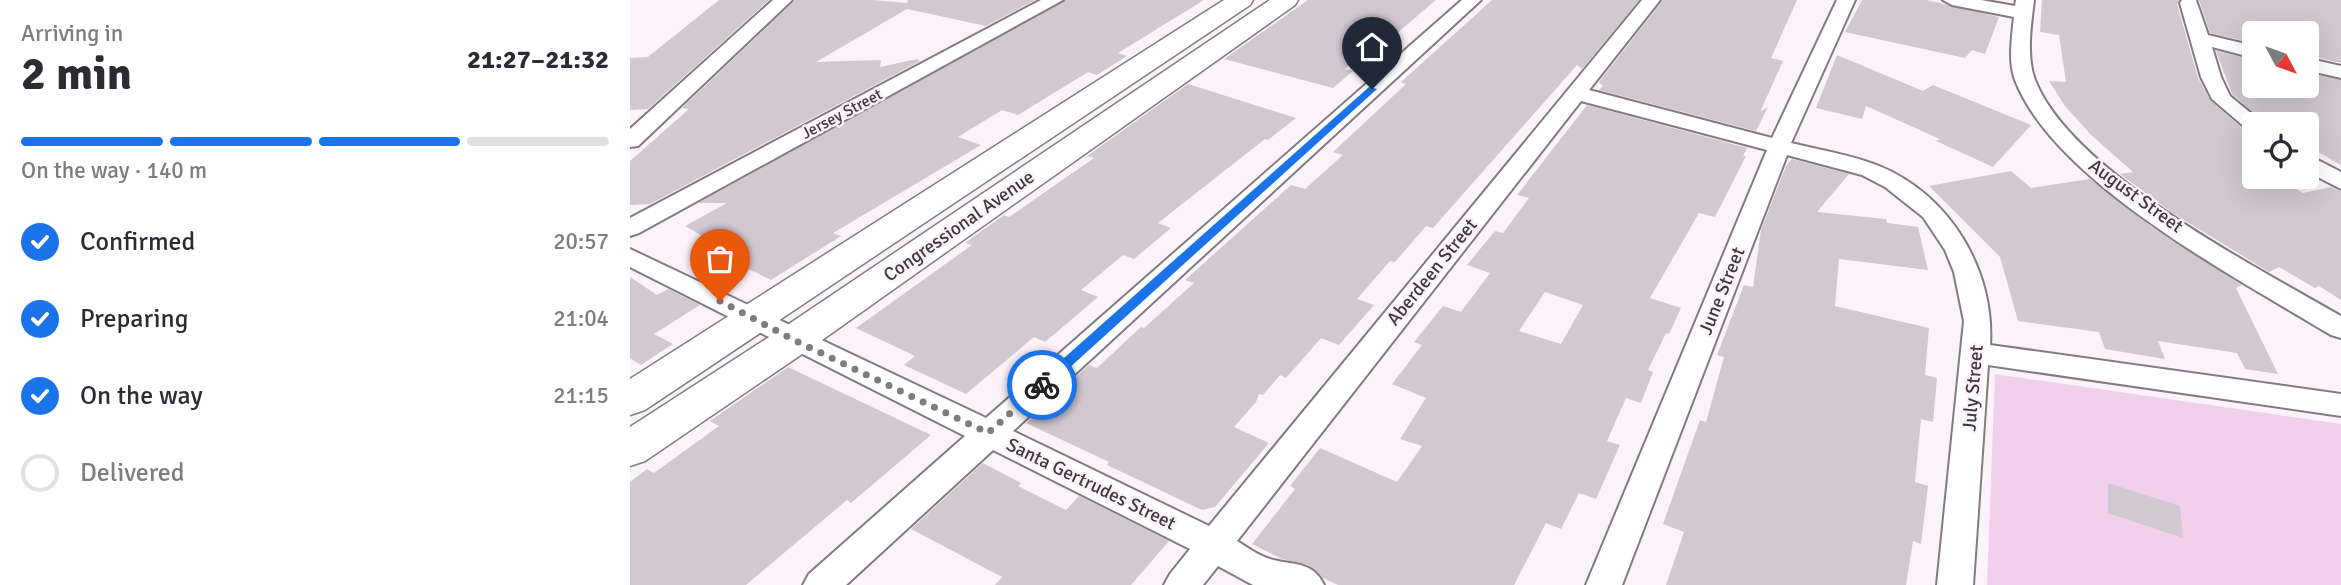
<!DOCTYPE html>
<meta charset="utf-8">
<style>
:root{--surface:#fff;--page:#f2f2f3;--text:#2b2b33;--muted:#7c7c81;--line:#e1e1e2;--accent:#1a73e8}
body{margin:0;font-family:Signika,sans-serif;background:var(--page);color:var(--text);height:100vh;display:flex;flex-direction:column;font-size:26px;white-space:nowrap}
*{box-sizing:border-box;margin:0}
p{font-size:23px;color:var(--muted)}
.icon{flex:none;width:38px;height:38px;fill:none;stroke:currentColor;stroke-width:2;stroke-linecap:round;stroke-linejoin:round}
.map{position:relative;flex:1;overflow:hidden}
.panel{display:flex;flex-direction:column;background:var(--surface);width:630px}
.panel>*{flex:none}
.needle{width:46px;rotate:131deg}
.tools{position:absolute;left:1612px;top:21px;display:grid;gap:14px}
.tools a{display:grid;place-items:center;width:77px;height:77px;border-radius:7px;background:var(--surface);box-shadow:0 7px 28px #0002;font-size:35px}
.pin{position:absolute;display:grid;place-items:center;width:60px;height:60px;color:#fff;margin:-72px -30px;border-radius:50% 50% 50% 0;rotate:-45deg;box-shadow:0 0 7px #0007}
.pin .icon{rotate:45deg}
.courier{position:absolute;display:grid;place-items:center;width:70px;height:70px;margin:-35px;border:5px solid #1a73e8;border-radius:50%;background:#fff;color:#222;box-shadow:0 2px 9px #0007}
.head em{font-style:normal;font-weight:700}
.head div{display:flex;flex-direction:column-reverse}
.head{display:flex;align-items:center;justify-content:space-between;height:119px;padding:0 21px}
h1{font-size:46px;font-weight:700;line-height:52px}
.bar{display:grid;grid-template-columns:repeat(4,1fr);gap:10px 7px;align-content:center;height:84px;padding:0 21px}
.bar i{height:9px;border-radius:5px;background:var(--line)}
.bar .active{background:var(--accent)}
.bar p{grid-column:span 4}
ol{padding:0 21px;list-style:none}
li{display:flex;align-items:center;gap:21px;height:77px}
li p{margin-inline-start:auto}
li .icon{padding:7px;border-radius:50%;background:var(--accent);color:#fff;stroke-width:4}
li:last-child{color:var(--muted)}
li i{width:38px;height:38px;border:4px solid var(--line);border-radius:50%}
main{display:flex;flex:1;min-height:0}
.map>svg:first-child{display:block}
</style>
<main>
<section class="panel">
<div class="head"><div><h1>2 min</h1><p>Arriving in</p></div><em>21:27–21:32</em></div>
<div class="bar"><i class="active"></i><i class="active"></i><i class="active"></i><i></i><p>On the way · 140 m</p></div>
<ol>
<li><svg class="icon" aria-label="check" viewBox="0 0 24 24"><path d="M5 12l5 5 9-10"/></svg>Confirmed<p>20:57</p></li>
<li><svg class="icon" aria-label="check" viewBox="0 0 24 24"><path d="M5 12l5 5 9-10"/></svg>Preparing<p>21:04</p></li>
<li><svg class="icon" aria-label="check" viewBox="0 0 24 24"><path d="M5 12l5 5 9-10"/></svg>On the way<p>21:15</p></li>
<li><i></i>Delivered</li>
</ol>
</section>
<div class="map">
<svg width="1711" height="585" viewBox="0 0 1711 585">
<rect width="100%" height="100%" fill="#fcf3fa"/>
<path fill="#f1d0ec" d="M1365 374 1711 424V585H1357Z"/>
<g fill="#d1c8d0" fill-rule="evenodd">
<path d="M89 0H139L18 109 0 110V58L18 57Z"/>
<path d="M165 0H243L277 3 278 0H405L356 26 277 9 186 62 251 60 250 67 287 59 290 61 20 204 0 205V161L59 109 52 108Z"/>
<path d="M435 0H574L488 53 497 56 467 75 458 72 388 115 372 110 328 137 351 145 203 233 211 236 141 280 83 252 92 247 55 226 97 203H68Z"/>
<path d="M678 0H806L765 35 757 33 715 69 723 71 703 88 594 59Z"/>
<path d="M862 0H1009L952 69 947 65 803 228 796 226 765 262 760 261 727 299 744 305 709 345 691 338 656 378 650 375 633 395 629 394 626 402 604 427 639 443 585 507 572 510 477 465 479 462 396 423 459 365 467 368 511 327 514 328 564 283 555 280 661 185 675 189 713 155 703 152 776 84 771 82Z"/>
<path d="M1033 0H1167L1141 58 1153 61 1130 112 1138 107 1126 131 969 90 973 86 969 82Z"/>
<path d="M1232 0H1297L1369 17 1355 54 1342 50 1335 58 1215 32Z"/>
<path d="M1412 0H1549L1547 4 1568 78 1580 100 1615 131 1624 133V177H1647L1673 193 1701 187 1711 192V300L1689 286 1685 288 1649 267 1639 272 1541 212 1490 174 1503 172 1461 135 1435 106 1419 81 1436 82 1429 35 1410 32Z"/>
<path d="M1569 0H1711V63L1676 55V33H1624V43L1580 33Z"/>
<path d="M1586 51 1624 60V86H1676V73L1711 80V165L1676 145V124H1636L1602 94Z"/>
<path d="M1207 55 1293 91 1303 85 1401 125 1363 167 1306 141 1310 139 1236 106 1232 119 1186 108Z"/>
<path d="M558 84 666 118 638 140 635 139 528 223 541 228 504 259 493 255 451 290 468 297 415 342 404 337 336 394 274 365 285 356 226 328 342 245 335 243 374 215 379 217 464 158 457 156Z"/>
<path d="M957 105 1117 148 1113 156H1116L1085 217 1069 213 1020 298 1051 308 1039 334 1036 333 1018 370 1023 372 1011 403 996 398 977 441 990 445 966 499 949 493 931 529 916 523 884 585H708L693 578 678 565 652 559 622 544 665 489 660 486 690 448 767 482 792 446 770 439 796 398 762 384 792 345 784 342 813 306 831 312 860 273 837 265 865 231 873 233 899 198 887 195ZM915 292 953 305 931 344 889 331Z"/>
<path d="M1162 159 1219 174 1187 212 1256 219 1257 223 1288 227 1298 270 1209 259 1205 306 1299 328 1295 375 1307 378 1303 422 1291 419 1285 482 1298 486 1291 544 1283 541 1276 585H1036L1054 532 1033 524 1070 420 1076 422 1094 357 1087 355 1114 285 1123 287 1131 230 1156 166Z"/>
<path d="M1381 171 1401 188 1460 179 1522 227 1612 285 1606 288 1648 374 1615 369 1607 353 1528 341 1535 359 1475 349 1469 332 1388 321 1370 257 1299 186Z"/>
<path d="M0 277 27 295 38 289 70 305 24 334 43 344 11 365 0 358Z"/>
<path d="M158 367 301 435 221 503 217 500 116 585H0V482L17 469 24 473 89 426 80 421Z"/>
<path d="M353 463 391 483 388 486 436 510 449 496 539 541 501 585H365L372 577 281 529Z"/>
<path d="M1478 483 1550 506 1553 538 1478 513Z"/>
</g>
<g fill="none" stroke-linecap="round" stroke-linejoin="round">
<g stroke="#837b82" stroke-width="4">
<g id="minor">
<path d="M143 0H162L8 146 0 147V129Z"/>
<path d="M411 0H433L9 233 0 236V218Z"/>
<path d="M832 0H851L383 431 579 526 1012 0H1030L959 90 1142 138 1207 0H1225L1161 143C1190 150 1222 155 1249 166 1319 194 1365 270 1360 345L1711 394V416L1358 365 1343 585H1307L1334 321 1324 272 1315 250 1293 217 1255 187 1232 175 1157 155 992 585H956L1137 150 951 101 607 541C617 547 626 554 637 558 659 566 682 559 694 585H623L588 566 573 585H534L540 574 560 549 363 450 216 585H173L179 574 335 436 0 267V249L356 418Z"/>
<path d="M1313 0H1351L1385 6 1386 0H1404C1401 25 1396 56 1405 80 1441 172 1626 267 1711 316V338L1701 335C1610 280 1424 182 1385 80 1378 61 1382 36 1384 17L1322 5Z"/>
<path d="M1552 0H1566L1578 35 1624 46V58L1582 47 1591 77 1600 96 1634 124H1624V131L1617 129 1582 99 1571 77 1550 3Z"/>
<path d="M1676 58 1711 66V78L1676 70Z"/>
<path d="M1676 154 1711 172V189L1676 171Z"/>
</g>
</g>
<g stroke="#837b82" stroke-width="3">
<g id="secondary">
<path d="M594 0H623L620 5 15 410 0 415V379Z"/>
<path d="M640 0H668L665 5 178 350 15 461 0 466V427L150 330Z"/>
</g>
</g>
<use href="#minor" fill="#fff" fill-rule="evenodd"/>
<use href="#secondary" fill="#fff" fill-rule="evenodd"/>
</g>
<path fill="#1a73e8" d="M739 87 747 89 416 389H407V382Z"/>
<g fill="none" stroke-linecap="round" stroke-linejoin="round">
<path stroke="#807b7f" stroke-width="7" stroke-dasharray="0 12.6" d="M90 301 164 340 358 433 412 385"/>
</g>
<g text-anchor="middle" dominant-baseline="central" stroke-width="5" stroke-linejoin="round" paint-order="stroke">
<g font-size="16" fill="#3e3a3d" stroke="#fcf3fa">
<text transform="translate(212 114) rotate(-28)">Jersey Street</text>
</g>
<g font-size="19" fill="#3e3a3d" stroke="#fcf3fa">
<text transform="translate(1506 196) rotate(36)">August Street</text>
<text transform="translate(329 226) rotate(-35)">Congressional Avenue</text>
<text transform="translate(802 272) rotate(-51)">Aberdeen Street</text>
<text transform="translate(1092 291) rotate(-68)">June Street</text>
<text transform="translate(1343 388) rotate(-85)">July Street</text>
<text transform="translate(461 484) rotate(26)">Santa Gertrudes Street</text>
</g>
</g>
</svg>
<div class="tools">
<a><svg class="needle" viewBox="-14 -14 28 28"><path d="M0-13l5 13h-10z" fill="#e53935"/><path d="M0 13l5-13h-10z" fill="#7c7c81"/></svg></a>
<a><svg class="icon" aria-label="locate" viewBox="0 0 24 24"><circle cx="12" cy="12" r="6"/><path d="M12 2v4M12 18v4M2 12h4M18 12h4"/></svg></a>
</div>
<div class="pin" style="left:90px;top:301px;background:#ea580c"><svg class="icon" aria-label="bag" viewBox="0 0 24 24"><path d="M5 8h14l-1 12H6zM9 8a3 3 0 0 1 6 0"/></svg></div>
<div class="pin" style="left:742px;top:89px;background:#1f2937"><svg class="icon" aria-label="home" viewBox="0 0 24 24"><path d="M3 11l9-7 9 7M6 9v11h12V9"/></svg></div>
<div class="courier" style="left:412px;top:385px"><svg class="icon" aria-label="bike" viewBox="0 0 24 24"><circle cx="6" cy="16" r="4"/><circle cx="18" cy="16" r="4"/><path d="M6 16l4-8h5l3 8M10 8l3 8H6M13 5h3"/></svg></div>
</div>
</main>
